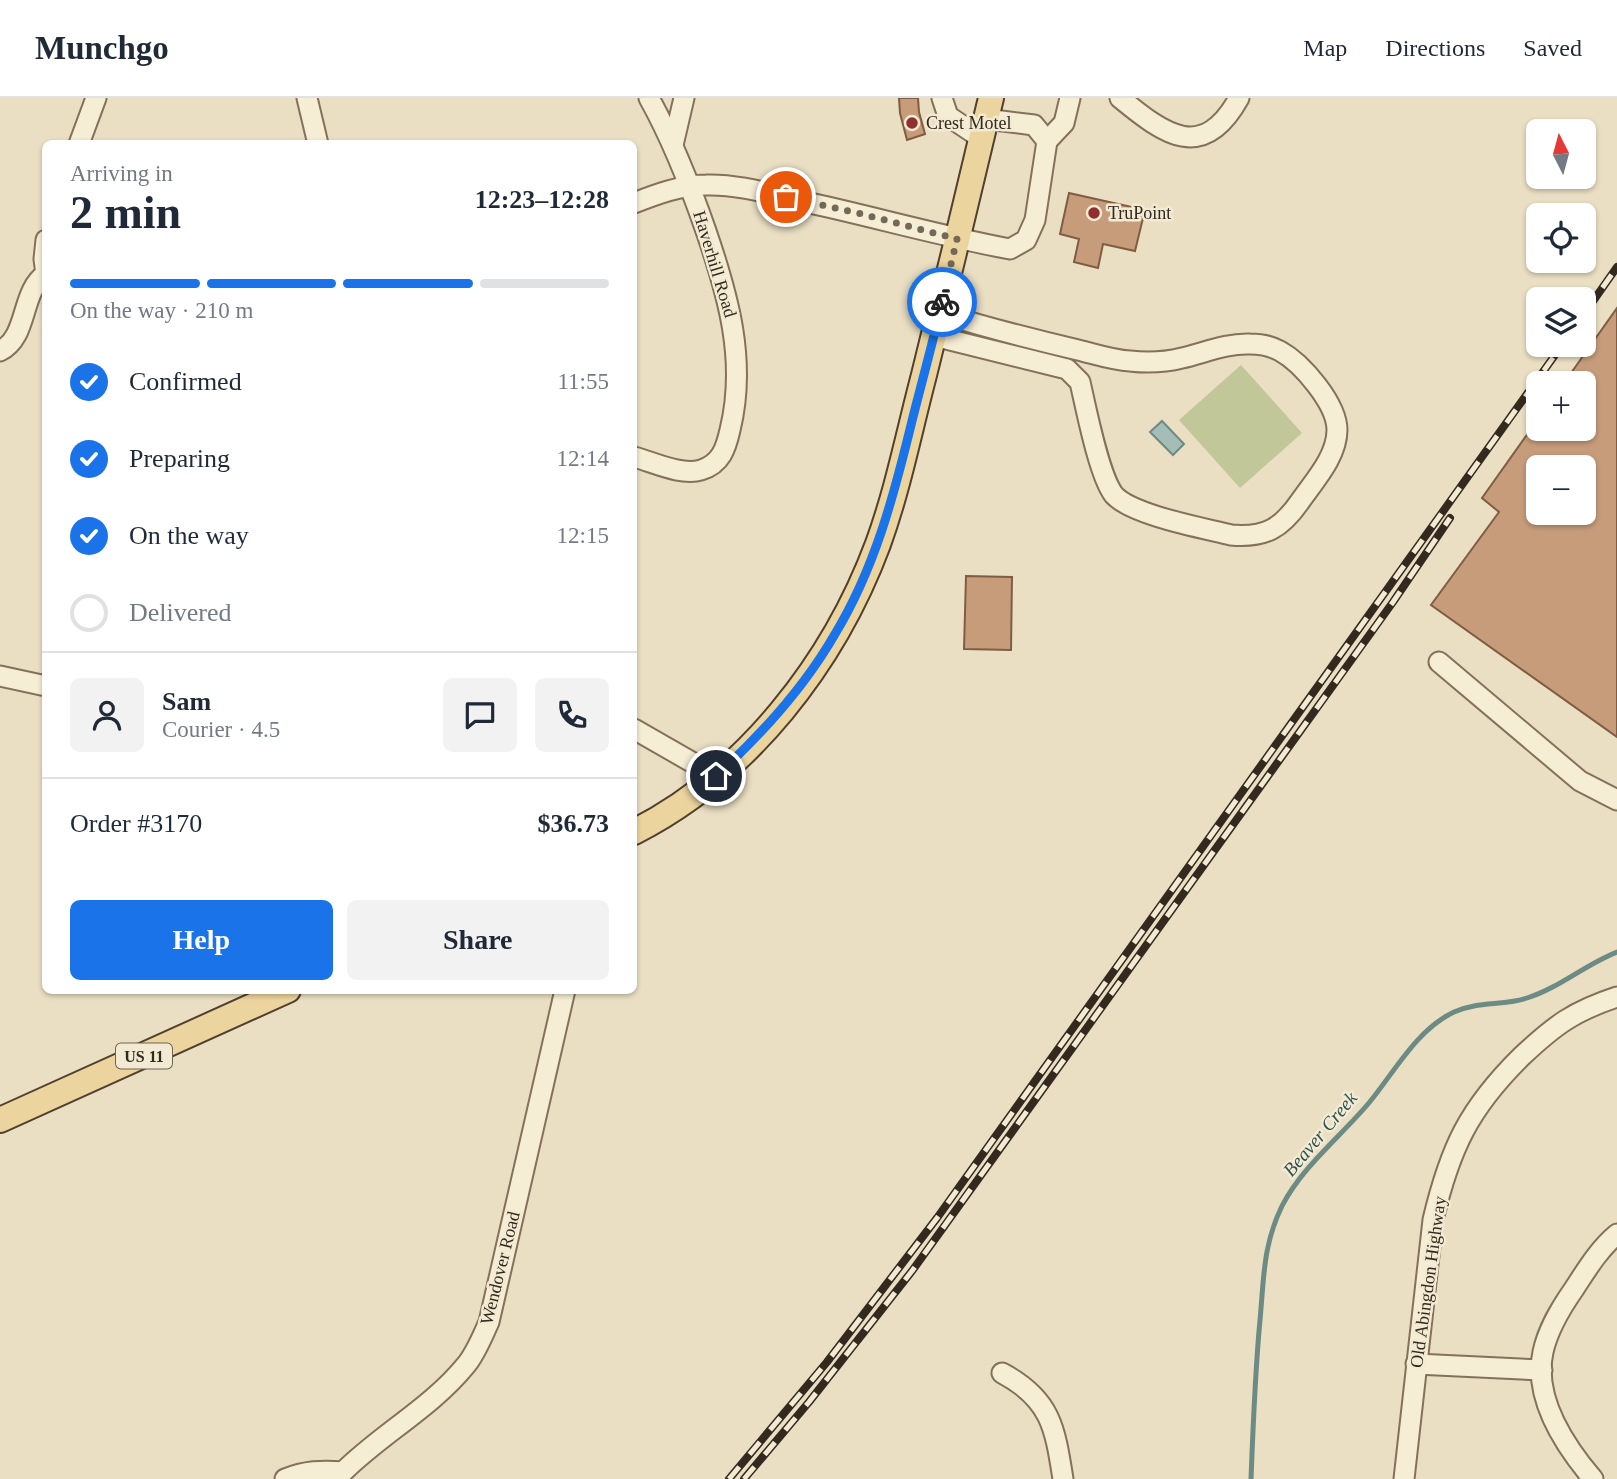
<!DOCTYPE html>
<meta charset="utf-8">
<style>
:root{--surface:#fff;--page:#f2f2f3;--text:#1f2937;--muted:#747a83;--line:#e0e1e3;--accent:#1a73e8}
body{margin:0;font-family:"Times New Roman",serif;background:var(--page);color:var(--text);height:100vh;display:flex;flex-direction:column;font-size:26px;white-space:nowrap}
*{box-sizing:border-box;margin:0}
p{font-size:23px;color:var(--muted)}
.icon{flex:none;width:38px;height:38px;fill:none;stroke:currentColor;stroke-width:2;stroke-linecap:round;stroke-linejoin:round}
.map{position:relative;flex:1;overflow:hidden}
.sheet{position:absolute;left:42px;top:42px;width:595px;height:854px;display:flex;flex-direction:column;background:var(--surface);border-radius:10px;box-shadow:0 2px 5px #0004}
.sheet>*{flex:none}
.needle{width:46px;rotate:354deg}
.controls{position:absolute;left:1526px;top:21px;display:grid;gap:14px}
.controls a{display:grid;place-items:center;width:70px;height:70px;border-radius:10px;background:var(--surface);box-shadow:0 2px 5px #0004;font-size:35px}
.pin{position:absolute;display:grid;place-items:center;width:60px;height:60px;color:#fff;margin:-30px;border:4px solid #fff;border-radius:50%;box-shadow:0 2px 7px #0007}
.courier{position:absolute;display:grid;place-items:center;width:70px;height:70px;margin:-35px;border:5px solid #1a73e8;border-radius:50%;background:#fff;color:#222;box-shadow:0 2px 9px #0007}
.head em{font-style:normal;font-weight:700}
.head div{display:flex;flex-direction:column-reverse}
.head{display:flex;align-items:center;justify-content:space-between;height:119px;padding:0 28px}
h1{font-size:46px;font-weight:700;line-height:52px}
.bar{display:grid;grid-template-columns:repeat(4,1fr);gap:10px 7px;align-content:center;height:84px;padding:0 28px}
.bar i{height:9px;border-radius:5px;background:var(--line)}
.bar .current{background:var(--accent)}
.bar p{grid-column:span 4}
.line{display:flex;align-items:center;gap:18px;padding:0 28px;border-top:2px solid var(--line)}
.line div{flex:1}
.round{display:grid;place-items:center;flex:none;width:74px;height:74px;border-radius:10px;background:var(--page)}
ol{padding:0 28px;list-style:none}
li{display:flex;align-items:center;gap:21px;height:77px}
li p{margin-inline-start:auto}
li .icon{padding:7px;border-radius:50%;background:var(--accent);color:#fff;stroke-width:4}
li:last-child{color:var(--muted)}
li i{width:38px;height:38px;border:4px solid var(--line);border-radius:50%}
.cta{display:flex;gap:14px;margin-top:auto;padding:14px 28px}
.cta a{flex:1;height:80px;border-radius:10px;background:var(--accent);color:#fff;font-size:28px;font-weight:700;line-height:80px;text-align:center}
.cta a+a{background:var(--page);color:var(--text)}
header{display:flex;align-items:center;gap:42px;box-sizing:border-box;height:98px;padding:0 35px;background:var(--surface);border-bottom:2px solid var(--line)}
header strong{font-size:33px}
nav{display:flex;gap:38px;margin-inline-start:auto;font-size:24px}
.map>svg:first-child{display:block}
</style>
<header>
<strong>Munchgo</strong>
<nav><a>Map</a><a>Directions</a><a>Saved</a></nav>
</header>
<div class="map">
<svg width="1617" height="1381" viewBox="0 0 1617 1381">
<rect width="100%" height="100%" fill="#eadfc3"/>
<path fill="#c1c798" d="M1241 267 1302 335 1240 390 1179 322Z"/>
<path fill="#a5bdb7" stroke="#6c8b84" stroke-width="2" d="M1162 323 1184 346 1173 357 1150 334Z"/>
<g fill="none" stroke-linecap="round" stroke-linejoin="round">
<path stroke="#6c8b84" stroke-width="5" d="M1251 1381C1253 1328 1255 1275 1260 1222 1264 1179 1263 1147 1282 1108 1302 1069 1340 1039 1368 1006 1394 975 1416 932 1454 914 1478 903 1503 908 1527 900 1559 890 1586 866 1617 854"/>
</g>
<g fill="#c69c7b" stroke="#805c43" stroke-width="2" fill-rule="evenodd">
<path d="M899 0H918L919 14 925 36 907 42 900 15Z"/>
<path d="M1069 95 1145 112 1135 153 1103 146 1098 170 1074 164 1079 141 1060 136Z"/>
<path d="M1617 210V639L1431 507 1499 414 1482 400 1531 331H1584V285H1564ZM1538 369H1584V415H1538Z"/>
<path d="M966 478 1012 479 1011 552 964 551Z"/>
</g>
<g fill="none" stroke-linecap="round" stroke-linejoin="round">
<g stroke="#83715b" stroke-width="23">
<g id="minor">
<path d="M307 0 318 46"/>
<path d="M942 0 948 18 981 40"/>
<path d="M1120 0C1165 37 1203 65 1239 0"/>
<path d="M1047 43 1064 25 1070 0"/>
<path d="M79 46 96 0"/>
<path d="M673 47 684 0"/>
<path d="M634 105C657 96 681 87 706 87 738 86 770 96 801 103 871 118 940 138 1010 151L1026 142 1035 122 1047 43 1034 27 986 21"/>
<path d="M46 142 44 161 46 176"/>
<path d="M934 238 1067 271 1080 284C1086 310 1099 378 1114 397 1132 417 1203 430 1231 437 1266 440 1282 430 1301 402 1315 382 1337 358 1337 332 1337 306 1302 265 1280 253 1271 248 1260 246 1250 246 1227 245 1204 255 1182 260 1166 264 1147 265 1130 263 1112 262 1095 256 1078 252 1031 241 985 229 939 215"/>
<path d="M0 253C29 239 20 193 46 176"/>
<path d="M634 359C653 364 681 378 701 372 721 366 726 350 730 332 747 263 728 197 706 133 690 87 673 43 649 0"/>
<path d="M1439 564 1580 683 1617 702"/>
<path d="M0 578 46 588"/>
<path d="M634 631 716 678"/>
<path d="M1416 1266 1542 1272"/>
<path d="M1002 1275C1051 1301 1055 1330 1063 1381"/>
<path d="M285 1381C305 1373 322 1372 343 1374 381 1336 431 1310 466 1267 476 1255 482 1239 489 1224L565 892"/>
<path d="M1404 1381 1433 1122C1450 1050 1469 1010 1522 958 1555 927 1574 913 1617 899"/>
<path d="M1593 1381C1565 1348 1533 1300 1543 1254 1548 1231 1560 1211 1574 1191 1587 1171 1599 1151 1617 1136"/>
</g>
</g>
<g stroke="#513f2f" stroke-width="28">
<g id="major">
<path d="M634 734C748 676 834 564 878 446 898 391 909 334 924 277 947 185 969 92 991 0"/>
<path d="M0 1022 288 892"/>
</g>
</g>
<use href="#minor" stroke="#f6edd5" stroke-width="19"/>
<use href="#major" stroke="#ebd49d" stroke-width="24"/>
<g stroke="#34291e" stroke-width="8">
<g id="rail">
<path d="M1584 216 1617 169"/>
<path d="M729 1381 827 1264 937 1120 1560 250"/>
<path d="M744 1381 809 1304 912 1173 1393 504 1450 420"/>
</g>
</g>
<use href="#rail" stroke="#f2ead2" stroke-width="5" stroke-dasharray="16" stroke-linecap="butt"/>
</g>
<g fill="none" stroke-linecap="round" stroke-linejoin="round">
<path stroke="#746958" stroke-width="7" stroke-dasharray="0 12.6" d="M786 99 862 116 957 141 942 204"/>
<path stroke="#1a73e8" stroke-width="9" d="M716 678C762 636 804 590 835 536 875 470 894 397 912 323 922 283 933 244 942 204"/>
</g>
<g fill="#8e302f" stroke="#f2ead2" stroke-width="2.5">
<circle cx="912" cy="25" r="7"/>
<circle cx="1094" cy="115" r="7"/>
</g>
<g text-anchor="middle" dominant-baseline="central" stroke-width="5" stroke-linejoin="round" paint-order="stroke">
<rect fill="#f2ead2" stroke="#6d6354" stroke-width="2" x="116" y="945.5" width="56" height="25" rx="5"/>
<g font-size="16" font-weight="bold" fill="#34291e">
<text x="144" y="958">US 11</text>
</g>
<g font-size="18" fill="#34291e" stroke="#f2ead2" text-anchor="start">
<text x="926" y="25">Crest Motel</text>
<text x="1108" y="115">TruPoint</text>
</g>
<g font-size="18" fill="#34291e" stroke="#f2ead2">
<text transform="translate(715 166) rotate(73)">Haverhill Road</text>
<text transform="translate(500 1170) rotate(-76)">Wendover Road</text>
<text transform="translate(1428 1184) rotate(-82)">Old Abingdon Highway</text>
</g>
<g font-size="19" font-style="italic" fill="#2e5351" stroke="#f2ead2">
<text transform="translate(1320 1036) rotate(-50)">Beaver Creek</text>
</g>
</g>
</svg>
<div class="controls">
<a><svg class="needle" viewBox="-14 -14 28 28"><path d="M0-13l5 13h-10z" fill="#e53935"/><path d="M0 13l5-13h-10z" fill="#747a83"/></svg></a>
<a><svg class="icon" aria-label="locate" viewBox="0 0 24 24"><circle cx="12" cy="12" r="6"/><path d="M12 2v4M12 18v4M2 12h4M18 12h4"/></svg></a>
<a><svg class="icon" aria-label="layers" viewBox="0 0 24 24"><path d="M12 4l9 5-9 5-9-5zM3 14l9 5 9-5"/></svg></a>
<a>+</a>
<a>−</a>
</div>
<div class="pin" style="left:786px;top:99px;background:#ea580c"><svg class="icon" aria-label="bag" viewBox="0 0 24 24"><path d="M5 8h14l-1 12H6zM9 8a3 3 0 0 1 6 0"/></svg></div>
<div class="pin" style="left:716px;top:678px;background:#1f2937"><svg class="icon" aria-label="home" viewBox="0 0 24 24"><path d="M3 11l9-7 9 7M6 9v11h12V9"/></svg></div>
<div class="courier" style="left:942px;top:204px"><svg class="icon" aria-label="bike" viewBox="0 0 24 24"><circle cx="6" cy="16" r="4"/><circle cx="18" cy="16" r="4"/><path d="M6 16l4-8h5l3 8M10 8l3 8H6M13 5h3"/></svg></div>
<section class="sheet">
<div class="head"><div><h1>2 min</h1><p>Arriving in</p></div><em>12:23–12:28</em></div>
<div class="bar"><i class="current"></i><i class="current"></i><i class="current"></i><i></i><p>On the way · 210 m</p></div>
<ol>
<li><svg class="icon" aria-label="check" viewBox="0 0 24 24"><path d="M5 12l5 5 9-10"/></svg>Confirmed<p>11:55</p></li>
<li><svg class="icon" aria-label="check" viewBox="0 0 24 24"><path d="M5 12l5 5 9-10"/></svg>Preparing<p>12:14</p></li>
<li><svg class="icon" aria-label="check" viewBox="0 0 24 24"><path d="M5 12l5 5 9-10"/></svg>On the way<p>12:15</p></li>
<li><i></i>Delivered</li>
</ol>
<div class="line" style="height:126px"><a class="round"><svg class="icon" aria-label="person" viewBox="0 0 24 24"><circle cx="12" cy="8" r="4"/><path d="M4 21q1-7 8-7t8 7"/></svg></a><div><b>Sam</b><p>Courier · 4.5</p></div><a class="round"><svg class="icon" aria-label="chat" viewBox="0 0 24 24"><path d="M4 5h16v11H9l-5 4z"/></svg></a><a class="round"><svg class="icon" aria-label="phone" viewBox="0 0 24 24"><path d="M5 4h4l2 5-3 2q2 4 5 5l2-3 5 2v4C11 20 4 13 5 4z"/></svg></a></div>
<div class="line" style="height:91px"><div>Order #3170</div><b>$36.73</b></div>
<div class="cta"><a>Help</a><a>Share</a></div>
</section>
</div>
